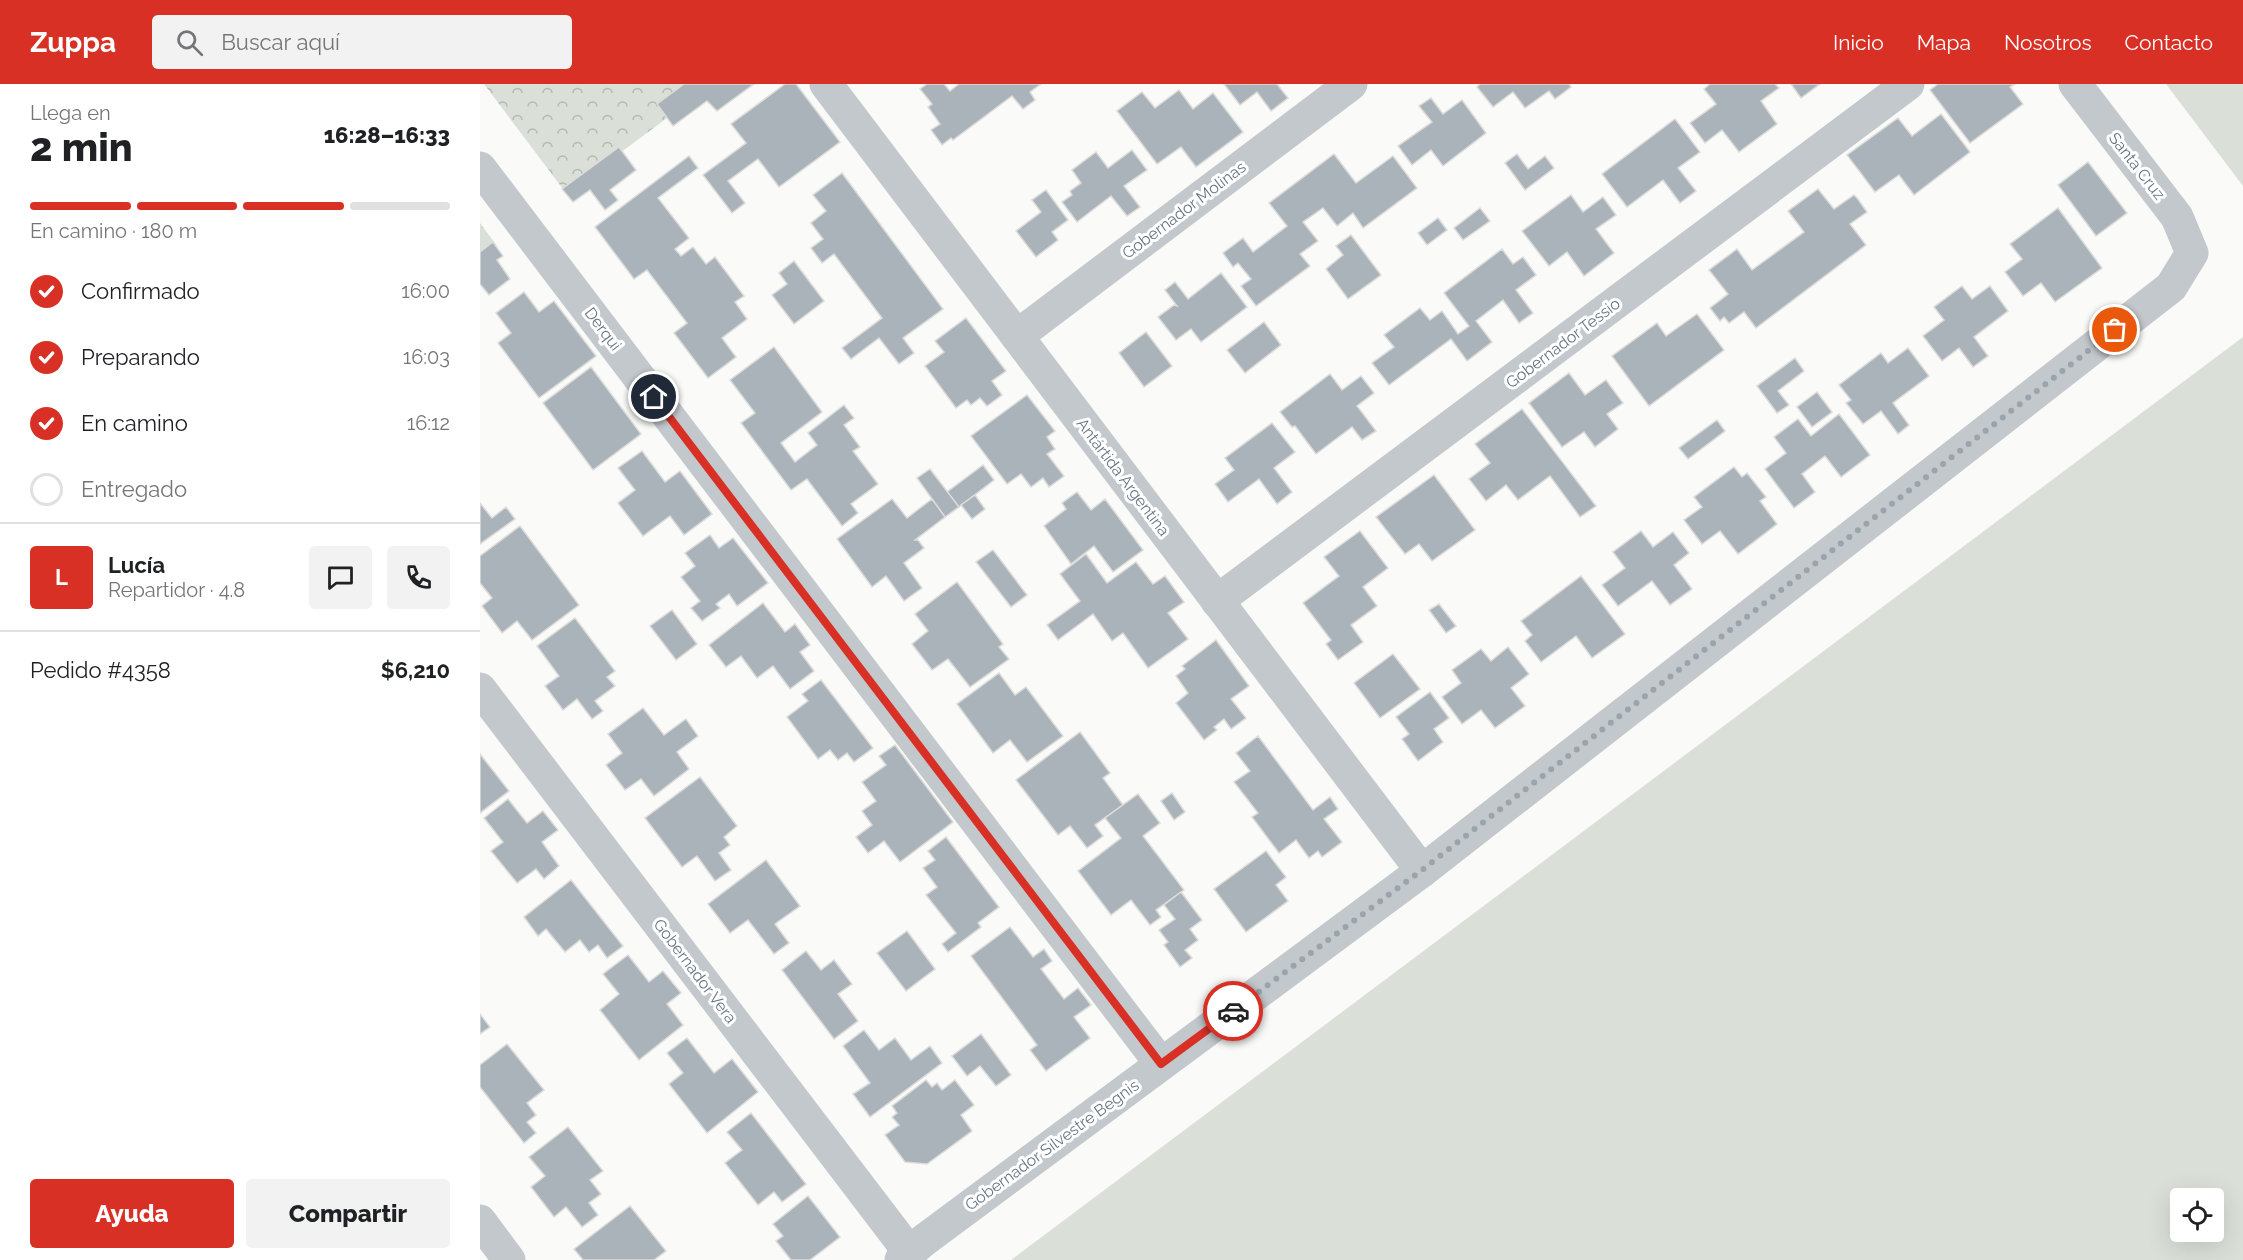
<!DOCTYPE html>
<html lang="es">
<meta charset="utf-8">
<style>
:root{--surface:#fff;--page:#f2f2f2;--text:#202124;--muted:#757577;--line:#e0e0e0;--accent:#d93025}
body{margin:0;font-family:Raleway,sans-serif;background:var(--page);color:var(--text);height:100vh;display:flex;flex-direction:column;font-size:22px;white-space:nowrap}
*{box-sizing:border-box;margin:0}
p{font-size:20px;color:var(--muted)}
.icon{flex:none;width:33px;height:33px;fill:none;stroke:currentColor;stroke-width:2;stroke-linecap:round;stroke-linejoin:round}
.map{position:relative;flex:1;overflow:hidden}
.panel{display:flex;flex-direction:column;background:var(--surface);width:480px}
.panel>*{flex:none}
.tools{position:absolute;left:1690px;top:1104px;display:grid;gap:12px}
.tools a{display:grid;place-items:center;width:54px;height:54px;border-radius:6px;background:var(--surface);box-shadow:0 6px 24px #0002;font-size:30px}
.pin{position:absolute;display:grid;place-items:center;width:51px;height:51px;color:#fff;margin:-26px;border:3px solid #fff;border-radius:50%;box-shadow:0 2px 6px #0007}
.courier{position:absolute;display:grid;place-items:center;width:60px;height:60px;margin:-30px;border:4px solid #d93025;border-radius:50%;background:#fff;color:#222;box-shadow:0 2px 8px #0007}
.headline em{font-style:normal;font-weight:800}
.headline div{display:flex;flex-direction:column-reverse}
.headline{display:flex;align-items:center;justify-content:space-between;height:102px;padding:0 30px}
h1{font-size:39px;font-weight:800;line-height:45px}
.bar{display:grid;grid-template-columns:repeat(4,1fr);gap:9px 6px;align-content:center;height:72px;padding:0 30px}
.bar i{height:8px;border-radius:4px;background:var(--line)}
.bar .active{background:var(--accent)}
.bar p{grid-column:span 4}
.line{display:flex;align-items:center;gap:15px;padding:0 30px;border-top:2px solid var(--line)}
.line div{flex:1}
.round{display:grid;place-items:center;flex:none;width:63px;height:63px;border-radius:6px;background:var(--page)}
ol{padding:0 30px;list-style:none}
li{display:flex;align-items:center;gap:18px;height:66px}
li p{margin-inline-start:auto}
li .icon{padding:6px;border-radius:50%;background:var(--accent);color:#fff;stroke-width:4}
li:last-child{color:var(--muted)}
li i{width:33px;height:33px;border:3px solid var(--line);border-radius:50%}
.primary-button{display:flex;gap:12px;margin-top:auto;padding:12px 30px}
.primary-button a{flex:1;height:69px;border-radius:6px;background:var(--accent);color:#fff;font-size:24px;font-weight:800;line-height:69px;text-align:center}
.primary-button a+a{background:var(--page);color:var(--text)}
header{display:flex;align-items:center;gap:36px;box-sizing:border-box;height:84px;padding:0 30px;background:var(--accent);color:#fff}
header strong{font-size:28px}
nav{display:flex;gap:33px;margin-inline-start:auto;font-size:21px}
.search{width:420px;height:54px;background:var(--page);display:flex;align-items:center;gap:15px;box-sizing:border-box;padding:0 21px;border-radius:6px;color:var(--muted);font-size:22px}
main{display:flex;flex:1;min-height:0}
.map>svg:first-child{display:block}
</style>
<header>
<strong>Zuppa</strong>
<div class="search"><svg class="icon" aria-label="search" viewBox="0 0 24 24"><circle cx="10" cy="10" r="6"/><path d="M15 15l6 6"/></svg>Buscar aquí</div>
<nav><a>Inicio</a><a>Mapa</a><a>Nosotros</a><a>Contacto</a></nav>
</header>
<main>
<section class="panel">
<div class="headline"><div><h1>2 min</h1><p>Llega en</p></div><em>16:28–16:33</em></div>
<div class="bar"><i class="active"></i><i class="active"></i><i class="active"></i><i></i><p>En camino · 180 m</p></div>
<ol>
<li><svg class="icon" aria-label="check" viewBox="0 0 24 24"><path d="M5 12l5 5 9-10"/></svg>Confirmado<p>16:00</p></li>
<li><svg class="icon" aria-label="check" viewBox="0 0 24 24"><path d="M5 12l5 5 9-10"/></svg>Preparando<p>16:03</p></li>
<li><svg class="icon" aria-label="check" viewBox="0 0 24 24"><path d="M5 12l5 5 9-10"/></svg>En camino<p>16:12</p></li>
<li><i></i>Entregado</li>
</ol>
<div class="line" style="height:108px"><b class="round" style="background:var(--accent);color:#fff">L</b><div><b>Lucía</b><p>Repartidor · 4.8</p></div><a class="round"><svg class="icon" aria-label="chat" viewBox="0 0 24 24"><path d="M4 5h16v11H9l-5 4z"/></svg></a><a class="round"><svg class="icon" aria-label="phone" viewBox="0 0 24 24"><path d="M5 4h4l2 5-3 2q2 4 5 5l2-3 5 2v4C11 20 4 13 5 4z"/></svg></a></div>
<div class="line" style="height:78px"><div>Pedido #4358</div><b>$6,210</b></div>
<div class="primary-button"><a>Ayuda</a><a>Compartir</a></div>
</section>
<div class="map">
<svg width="1763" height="1176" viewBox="0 0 1763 1176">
<defs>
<pattern id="forest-crowns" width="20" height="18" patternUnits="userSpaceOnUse" patternTransform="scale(1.5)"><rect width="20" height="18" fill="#dadfd7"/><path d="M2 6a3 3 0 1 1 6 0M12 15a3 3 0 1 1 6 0" fill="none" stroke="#b4b9b4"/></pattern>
</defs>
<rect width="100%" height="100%" fill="#fafaf8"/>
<g fill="#dadfd7" fill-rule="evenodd">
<path d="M1686 0H1763V102Z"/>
<path d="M1763 253V1176H531ZM1734 1114V1148H1701V1114Z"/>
</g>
<g fill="url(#forest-crowns)">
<path d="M4 0H233L86 109Z"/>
<path d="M0 139 17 162 0 175Z"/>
</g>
<g fill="#aab3b9" stroke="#dcdcda" stroke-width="1.5">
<path d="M204 0H274L237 27 227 17 193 42 177 20Z"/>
<path d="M305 0H316L360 58 299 103 278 75 248 97 265 119 252 129 223 91 266 59 251 40Z"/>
<path d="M447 0H464L470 7 479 0H561L550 8 555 16 543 25 532 12 473 56 471 54 462 61 451 46 460 40 448 23 452 20 440 5Z"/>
<path d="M744 0H797L808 14 791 27 777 8 760 21Z"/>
<path d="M1000 0H1089L1091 3 1075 15 1069 7 1045 24 1033 8 1013 23 997 3Z"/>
<path d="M1230 0H1295L1299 4 1281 17 1297 40 1259 68 1242 46 1225 59 1210 39 1236 20 1224 5Z"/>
<path d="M1311 0H1340L1321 14Z"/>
<path d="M1458 0H1535L1530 3 1543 20 1490 59 1450 6Z"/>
<path d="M699 6 713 25 733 9 763 48 716 83 701 63 677 80 637 27 662 8 675 24Z"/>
<path d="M951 14 963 30 982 16 1006 49 963 82 951 66 932 81 918 62 952 38 939 22Z"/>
<path d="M1461 30 1490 68 1434 111 1419 91 1395 108 1367 71 1418 34 1432 52Z"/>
<path d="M1195 35 1220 68 1198 84 1216 107 1200 119 1183 96 1147 123 1122 90Z"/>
<path d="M139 63 156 86 130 106 138 116 125 126 110 106 93 118 82 105Z"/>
<path d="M652 66 667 86 644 102 660 123 647 132 631 112 597 138 582 118 592 111 590 107 601 99 592 86 616 68 628 84Z"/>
<path d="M854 70 876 99 913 72 937 104 883 144 873 129 857 142 843 124 823 138 838 157 820 170 830 182 776 222 761 202 771 195 758 179 753 183 743 169 763 154 773 168 807 142 789 119Z"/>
<path d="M1037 70 1048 85 1065 72 1074 84 1045 106 1025 79Z"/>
<path d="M209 72 218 84 178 114 209 154 195 165 201 172 213 163 226 180 235 173 264 212 255 218 267 235 242 254 256 273 228 294 194 249 207 239 167 186 154 195 115 143Z"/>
<path d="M1608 78 1647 129 1616 152 1578 101Z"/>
<path d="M362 89 463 225 423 254 434 269 419 280 399 254 371 275 362 264 402 234 354 170 342 179 331 164 343 155 331 139 346 127 333 111Z"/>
<path d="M1338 105 1354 125 1374 111 1377 114 1387 128 1370 140 1386 161 1276 244 1264 228 1249 239 1244 233 1240 237 1230 224 1248 210 1229 186 1257 165 1272 186 1324 148 1308 127Z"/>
<path d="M566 106 588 136 572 148 578 156 556 173 536 147 561 128 552 116Z"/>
<path d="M1091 111 1103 128 1123 113 1136 131 1116 145 1134 169 1104 192 1087 168 1069 182 1042 147Z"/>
<path d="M1000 124 1010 137 983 156 974 144Z"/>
<path d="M1578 124 1622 184 1575 218 1561 199 1543 212 1525 188 1542 175 1530 160Z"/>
<path d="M958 134 967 146 947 161 938 149Z"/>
<path d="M871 151 901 191 868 215 846 185 863 171 856 162Z"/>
<path d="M13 158 23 172 17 176 30 195 9 211 0 200V168Z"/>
<path d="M1022 165 1033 180 1043 173 1056 191 1036 206 1053 229 1039 239 1023 216 996 237 1012 258 987 277 971 255 909 301 892 279 914 263 904 251 940 224 950 236 962 227 978 250 989 242 964 209Z"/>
<path d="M314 177 344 217 314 240 292 211 307 200 299 189Z"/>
<path d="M741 189 767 223 721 258 711 245 696 256 678 233 694 221 697 222 685 206 695 198 708 215Z"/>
<path d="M1482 202 1492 215 1510 202 1528 227 1494 253 1508 272 1493 283 1479 264 1462 277 1443 252 1464 236 1454 223Z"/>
<path d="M44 208 59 228 74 217 116 272 59 314 18 259 31 249 16 229Z"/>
<path d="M1217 230 1244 266 1169 322 1132 272 1177 239 1186 252Z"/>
<path d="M486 234 526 287 512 297 522 311 507 322 500 314 491 321 487 316 476 324 445 282 464 268 455 257Z"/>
<path d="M784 238 801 261 765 289 747 266Z"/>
<path d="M666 248 692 282 664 303 639 269Z"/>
<path d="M294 263 342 328 301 359 315 378 337 361 328 349 364 321 374 334 364 341 380 363 373 367 398 400 371 420 378 429 362 442 327 395 311 406 261 339 275 329 250 296Z"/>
<path d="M1428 264 1449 292 1413 319 1429 341 1418 350 1401 327 1383 340 1366 319 1371 316 1359 301 1401 269 1408 279Z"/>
<path d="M1315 274 1324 287 1298 307 1309 321 1297 329 1277 302Z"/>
<path d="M111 283 161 350 113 386 63 319Z"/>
<path d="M1089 289 1105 311 1126 296 1143 319 1127 330 1138 345 1115 363 1104 348 1082 363 1049 319Z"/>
<path d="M850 290 862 306 881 292 894 309 877 322 896 347 882 356 872 343 836 370 815 342 812 343 800 328Z"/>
<path d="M1337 308 1352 328 1332 343 1317 323Z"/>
<path d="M547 311 575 347 567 353 575 365 567 370 584 392 569 403 563 394 551 403 541 390 527 400 491 352Z"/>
<path d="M1042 325 1116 422 1100 433 1070 392 1038 416 1026 401 1006 417 989 395 1010 379 995 360Z"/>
<path d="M1359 330 1390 371 1361 393 1345 372 1322 390 1335 408 1314 424 1285 385 1306 369 1294 353 1318 335 1331 352Z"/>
<path d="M1237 336 1245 347 1208 375 1199 364Z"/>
<path d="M792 339 815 368 794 384 812 408 797 420 779 395 748 418 735 400 754 386 745 374Z"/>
<path d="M162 367 185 398 200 387 232 430 204 451 190 432 163 452 138 419 155 406 138 384Z"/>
<path d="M503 381 514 396 479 423 467 408Z"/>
<path d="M1254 383 1262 393 1267 389 1286 413 1280 417 1297 440 1258 470 1240 447 1222 460 1204 436 1222 423 1214 413Z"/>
<path d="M450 385 479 423 465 433 437 394Z"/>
<path d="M954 391 995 446 952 477 939 460 925 470 896 433Z"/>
<path d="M597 408 611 426 625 415 663 466 633 488 614 462 591 480 564 442 586 425 582 419Z"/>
<path d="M495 411 505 425 492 435 481 421Z"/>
<path d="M412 415 427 434 452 415 465 433 435 456H438L444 464 424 479 442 504 424 517 406 492 392 503 357 455Z"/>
<path d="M0 419 12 434 26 423 35 435 0 460Z"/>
<path d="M40 442 99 521 52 556 37 537 22 549 2 522 12 514 0 499V472Z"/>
<path d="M880 447 908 484 883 503 897 522 871 541 883 558 858 576 846 560 851 556 823 519 859 492 844 473Z"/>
<path d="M1161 447 1173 463 1193 448 1209 469 1194 481 1212 505 1190 521 1172 497 1138 522 1122 501 1145 484 1133 468Z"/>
<path d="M230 451 239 464 253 454 288 499 257 522 249 510 236 520 240 524 222 537 211 524 220 517 201 493 215 482 205 469Z"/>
<path d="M513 466 547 511 531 523 496 478Z"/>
<path d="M606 470 627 499 656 478 673 500 685 492 704 518 688 529 708 555 668 584 643 549 632 557 613 530 578 556 567 541 600 517 580 490Z"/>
<path d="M1101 492 1145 550 1112 574 1096 552 1061 578 1045 557 1052 551 1041 537Z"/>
<path d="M477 498 523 560 519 563 529 575 490 603 468 575 452 586 432 560 448 547 435 530Z"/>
<path d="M283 519 305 548 315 540 330 561 320 568 334 587 310 605 293 582 277 594 261 572 246 583 229 561Z"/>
<path d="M959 520 976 542 966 549 949 526Z"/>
<path d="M192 526 217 560 196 576 170 542Z"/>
<path d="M95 534 135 587 127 593 135 602 115 617 123 627 112 635 97 615 83 626 65 602 79 592 57 562Z"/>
<path d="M736 556 769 602 751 615 766 634 751 645 744 635 734 643 737 646 724 656 696 619 708 609 696 592 705 585 702 582Z"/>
<path d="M1028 563 1049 590 1031 604 1045 622 1015 644 1001 626 982 640 962 613 981 599 972 586 1001 565 1011 577Z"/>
<path d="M913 570 940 605 900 634 874 599Z"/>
<path d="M519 589 535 611 546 603 583 652 547 678 530 656 513 669 477 620Z"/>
<path d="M341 596 393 664 374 678 367 669 358 676 350 666 338 675 307 633 328 617 322 610Z"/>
<path d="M950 608 969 634 954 645 963 658 938 677 922 655 929 650 916 633Z"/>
<path d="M163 624 184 651 206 635 218 652 197 668 209 685 174 712 161 695 145 706 126 681 142 669 128 650Z"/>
<path d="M600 648 630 689 623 694 643 721 615 741 623 752 607 764 590 742 578 751 536 696Z"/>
<path d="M778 652 833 726 850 713 858 725 844 735 862 758 842 773 838 767 829 774 816 756 799 769 772 733 778 729 754 698 770 687 756 669Z"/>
<path d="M415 661 473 738 420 778 404 757 388 769 376 753 392 741 382 727 396 717 382 698 406 681 399 672Z"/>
<path d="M0 670 29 707 0 729Z"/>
<path d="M220 693 257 742 244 753 250 761 239 769 251 786 235 797 217 772 202 783 165 734Z"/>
<path d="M692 709 705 728 694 736 681 717Z"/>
<path d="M658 710 680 739 663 752 704 806 676 826 681 833 670 841 651 816 631 831 598 787 641 754 625 734Z"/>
<path d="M28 715 47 739 63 727 78 746 62 758 79 782 64 795 56 785 37 799 11 767 23 758 4 734Z"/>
<path d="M466 753 519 823 498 839 501 843 468 868 462 860 476 849 446 811 457 803 443 784 455 776 448 767Z"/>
<path d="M786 767 806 793 796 801 808 817 766 848 734 805Z"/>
<path d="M286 776 320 822 295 840 309 859 294 870 268 836 250 849 228 820Z"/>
<path d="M91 796 143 862 127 874 118 861 109 868 100 856 85 868 66 845 58 852 44 833Z"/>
<path d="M701 808 722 836 710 845 718 856 705 866 712 874 700 883 684 861 688 858 679 846 695 835 684 821Z"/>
<path d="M530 843 553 873 564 865 572 877 561 885 584 915 598 904 611 921 594 933 610 954 566 987 550 966 557 961 491 872Z"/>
<path d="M427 847 455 885 426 907 397 869Z"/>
<path d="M326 867 341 886 354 876 372 900 358 910 378 937 354 955 302 886Z"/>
<path d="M148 871 169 898 183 887 201 909 187 920 203 941 159 976 120 926 139 910 123 890Z"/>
<path d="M0 930 10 943 0 950Z"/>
<path d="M384 946 399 966 415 954 431 976 450 962 462 979 390 1033 373 1010 390 999 363 962Z"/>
<path d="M501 950 531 991 516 1002 500 982 487 992 472 972Z"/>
<path d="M207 954 234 989 252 975 278 1008 227 1049 189 1000 203 989 187 969Z"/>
<path d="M27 960 64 1006 47 1019 56 1031 47 1038 56 1049 44 1059 0 1003V981Z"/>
<path d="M446 996 452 1003 457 999 462 1006 475 996 494 1021 481 1031 492 1047 447 1080 425 1078 405 1051 419 1041 412 1033 417 1029 412 1022Z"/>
<path d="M271 1029 326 1100 302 1118 294 1108 278 1121 245 1079 262 1066 247 1048Z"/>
<path d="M88 1043 123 1087 110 1096 121 1110 109 1119 118 1131 102 1143 86 1123 74 1133 51 1103 65 1092 49 1073Z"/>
<path d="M328 1112 360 1153 330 1176H311L296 1157 303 1152 293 1140Z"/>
<path d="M150 1122 186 1167 174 1176H103L94 1165Z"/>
</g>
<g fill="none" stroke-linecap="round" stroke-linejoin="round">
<g stroke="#c3c8cc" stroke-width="33">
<path d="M346 0 942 787"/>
<path d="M0 84 681 980"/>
<path d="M537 252 871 0"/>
<path d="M737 517 1428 0"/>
<path d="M0 605 430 1169"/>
<path d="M0 1137 29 1176"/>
<path d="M421 1176 443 1157 942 787 1691 203 1712 169 1697 133 1595 0"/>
</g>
</g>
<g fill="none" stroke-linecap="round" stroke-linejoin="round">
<path stroke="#99a4ac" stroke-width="6" stroke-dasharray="0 10.8" d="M753 927 942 786 1635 246"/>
<path stroke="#d93025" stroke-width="8" d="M174 313 681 980 753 927"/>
</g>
<g text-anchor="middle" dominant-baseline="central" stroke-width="6" stroke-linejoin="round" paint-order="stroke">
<g font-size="16" fill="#657683" stroke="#fff">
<text transform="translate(1657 82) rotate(52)">Santa Cruz</text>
<text transform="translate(704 126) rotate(-37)">Gobernador Molinas</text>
<text transform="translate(123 245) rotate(53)">Derqui</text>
<text transform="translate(1083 259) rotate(-37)">Gobernador Tessio</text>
<text transform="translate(643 393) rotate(53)">Antártida Argentina</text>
<text transform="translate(215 887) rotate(53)">Gobernador Vera</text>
<text transform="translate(572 1061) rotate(-36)">Gobernador Silvestre Begnis</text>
</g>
</g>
</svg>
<div class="tools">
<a><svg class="icon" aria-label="locate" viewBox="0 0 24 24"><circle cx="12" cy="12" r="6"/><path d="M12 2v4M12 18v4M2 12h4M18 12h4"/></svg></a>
</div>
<div class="pin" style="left:1635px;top:246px;background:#ea580c"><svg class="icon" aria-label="bag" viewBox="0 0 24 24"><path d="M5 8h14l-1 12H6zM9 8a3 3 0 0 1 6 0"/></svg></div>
<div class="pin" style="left:174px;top:313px;background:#1f2937"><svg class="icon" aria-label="home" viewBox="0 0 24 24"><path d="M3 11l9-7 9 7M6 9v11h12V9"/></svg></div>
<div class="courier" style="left:753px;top:927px"><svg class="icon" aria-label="car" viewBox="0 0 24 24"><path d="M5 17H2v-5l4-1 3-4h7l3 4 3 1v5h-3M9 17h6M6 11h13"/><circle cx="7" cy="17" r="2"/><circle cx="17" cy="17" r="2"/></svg></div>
</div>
</main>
